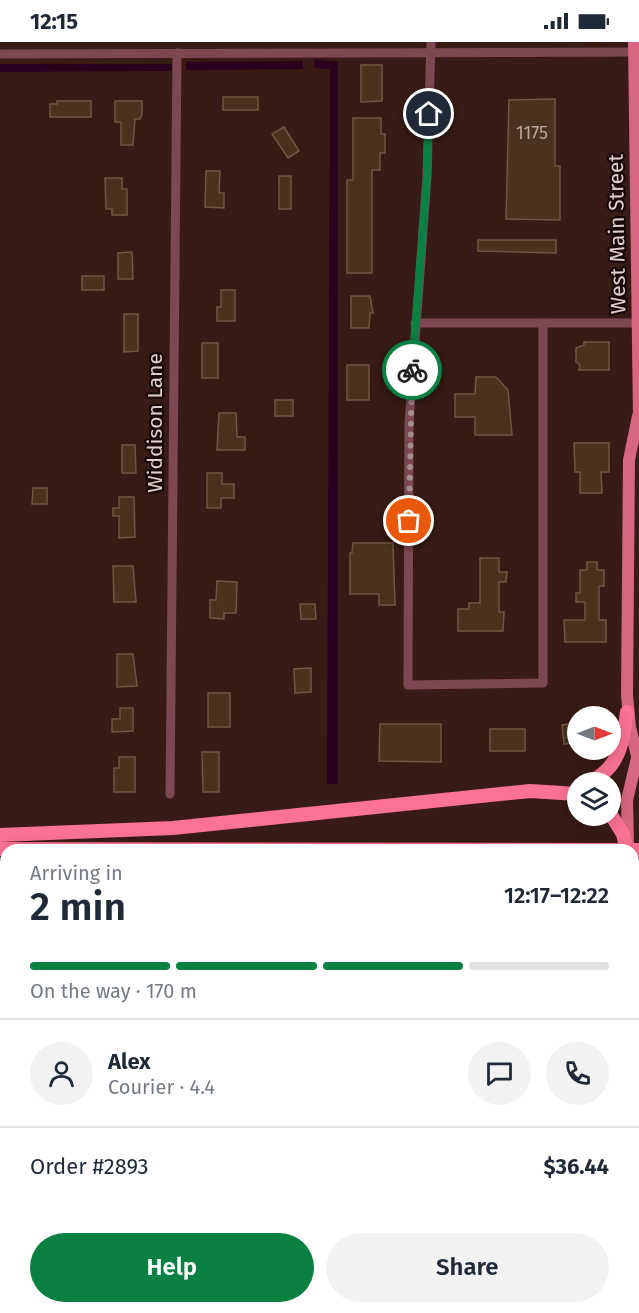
<!DOCTYPE html>
<meta charset="utf-8">
<style>
:root{--surface:#fff;--page:#f2f2f3;--text:#1f2937;--muted:#747a83;--line:#e0e1e3;--accent:#0b8043}
body{margin:0;font-family:"Fira Sans",sans-serif;background:var(--page);color:var(--text);height:100vh;display:flex;flex-direction:column;font-size:22px;white-space:nowrap}
*{box-sizing:border-box;margin:0}
p{font-size:20px;color:var(--muted)}
.icon{flex:none;width:33px;height:33px;fill:none;stroke:currentColor;stroke-width:2;stroke-linecap:round;stroke-linejoin:round}
.map{position:relative;flex:1;overflow:hidden}
.details{position:absolute;left:0px;top:802px;width:639px;height:470px;display:flex;flex-direction:column;background:var(--surface);border-radius:18px 18px 0 0;box-shadow:0 3px 15px #0003}
.details>*{flex:none}
.needle{width:39px;rotate:90deg}
.buttons{position:absolute;left:567px;top:664px;display:grid;gap:12px}
.buttons a{display:grid;place-items:center;width:54px;height:54px;border-radius:50%;background:var(--surface);box-shadow:0 3px 15px #0003;font-size:30px}
.pin{position:absolute;display:grid;place-items:center;width:51px;height:51px;color:#fff;margin:-26px;border:3px solid #fff;border-radius:50%;box-shadow:0 2px 6px #0007}
.courier{position:absolute;display:grid;place-items:center;width:60px;height:60px;margin:-30px;border:4px solid #0b8043;border-radius:50%;background:#fff;color:#222;box-shadow:0 2px 8px #0007}
.head em{font-style:normal;font-weight:600}
.head div{display:flex;flex-direction:column-reverse}
.head{display:flex;align-items:center;justify-content:space-between;height:102px;padding:0 30px}
h1{font-size:39px;font-weight:600;line-height:45px}
.bar{display:grid;grid-template-columns:repeat(4,1fr);gap:9px 6px;align-content:center;height:72px;padding:0 30px}
.bar i{height:8px;border-radius:4px;background:var(--line)}
.bar .active{background:var(--accent)}
.bar p{grid-column:span 4}
.line{display:flex;align-items:center;gap:15px;padding:0 30px;border-top:2px solid var(--line)}
.line div{flex:1}
.round{display:grid;place-items:center;flex:none;width:63px;height:63px;border-radius:32px;background:var(--page)}
.primary-button{display:flex;gap:12px;margin-top:auto;padding:12px 30px}
.primary-button a{flex:1;height:69px;border-radius:36px;background:var(--accent);color:#fff;font-size:24px;font-weight:600;line-height:69px;text-align:center}
.primary-button a+a{background:var(--page);color:var(--text)}
.status{display:flex;justify-content:space-between;align-items:center;height:42px;padding:0 30px;background:var(--surface);direction:ltr}
.status svg{height:16px;fill:currentColor}
.map>svg:first-child{display:block}
</style>
<div class="status"><b>12:15</b><svg viewBox="0 0 49 12"><path d="M0 12V9h3v3zM5 12V6h3v6zM10 12V3h3v9zM15 12V0h3v12zM26 1h20v11H26zM47 4h2v5h-2z"/></svg></div>
<div class="map">
<svg width="639" height="1271" viewBox="0 0 639 1271">
<rect width="100%" height="100%" fill="#381b14"/>
<g fill="#2a001f">
<path d="M314 17 338 20V742H327L330 27 315 26Z"/>
<path d="M303 19V27L186 28V20Z"/>
<path d="M0 22H172V29L0 30Z"/>
</g>
<g fill="#4a321e" stroke="#715742" stroke-width="1.5">
<path d="M361 23H382V59L361 60Z"/>
<rect x="223" y="55" width="35" height="13"/>
<path d="M555 57V124H560V178L506 177 509 58Z"/>
<path d="M57 59H91V75H50V62H57Z"/>
<path d="M115 59H142V72L140 77H135L133 103H121V80H115Z"/>
<path d="M353 76H381V92H385V111H380V128H372V231H347V138H353Z"/>
<path d="M284 85 299 109 288 116 272 92Z"/>
<path d="M206 129H220L219 151H224V166L205 165Z"/>
<rect x="279" y="134" width="12" height="33"/>
<path d="M105 136H122V147H127V173H112V167H106Z"/>
<path d="M478 198H556V211L478 209Z"/>
<path d="M132 210 133 237H118V211Z"/>
<rect x="82" y="234" width="22" height="14"/>
<path d="M221 248H235V279H217V265H221Z"/>
<path d="M351 254H370L373 271H370L369 286H351Z"/>
<path d="M124 272H138V309L124 310Z"/>
<path d="M584 300H609V328H579L580 323 576 320V306L584 303Z"/>
<rect x="202" y="301" width="16" height="35"/>
<rect x="347" y="323" width="22" height="35"/>
<path d="M476 335H496L508 348 512 393H475V375H455V352H475Z"/>
<rect x="275" y="358" width="18" height="16"/>
<path d="M219 371H236L237 395H245V408H217Z"/>
<path d="M574 401H609V430H601L602 451H580V430H575Z"/>
<path d="M122 403H135L136 431H122Z"/>
<path d="M207 431H222V442H234V456H221V466H207Z"/>
<path d="M33 446H47V462H32Z"/>
<path d="M119 455H134L135 495 119 496V474H113V466H119Z"/>
<path d="M353 501H393L395 563H379V552H350V511H352Z"/>
<path d="M480 516H499V530H507L506 540H499V570H504L503 589H458V567H469V561H480Z"/>
<path d="M587 520H597V528H604V544H599V578H606V600H565L564 578H585V560H576V551H580V528H587Z"/>
<path d="M113 524H133L136 560H114Z"/>
<path d="M217 539 237 540 236 571H224V577L210 576V558H216Z"/>
<path d="M300 562H315L316 577H301Z"/>
<path d="M117 612H133L137 644 117 645Z"/>
<path d="M311 626V650L295 651 294 627Z"/>
<rect x="208" y="651" width="22" height="34"/>
<path d="M120 666H133V689L112 690V677H120Z"/>
<path d="M578 681V701L564 702 562 683Z"/>
<path d="M380 682H441V720L379 719Z"/>
<rect x="490" y="687" width="35" height="22"/>
<path d="M202 710H219V750H203Z"/>
<path d="M119 715H135V750H114V726H119Z"/>
</g>
<g fill="none" stroke-linecap="round" stroke-linejoin="round">
<g stroke="#7e4853" stroke-width="9">
<path d="M431 0 427 134 409 381 408 643 543 641V281"/>
<path d="M0 12 634 10"/>
<path d="M415 281H637"/>
<path d="M170 752 177 11"/>
<path d="M0 1228H6"/>
<path d="M97 1266V1271"/>
<path d="M301 1266V1271"/>
</g>
<g stroke="#d76781" stroke-width="12">
<path d="M634 0 639 377"/>
<path d="M638 374 629 418 627 653 630 685 639 722"/>
<path d="M628 801 627 758 638 712"/>
<path d="M633 940 639 963"/>
<path d="M633 1220 639 1211"/>
<path d="M633 1271V1266"/>
</g>
<g stroke="#fa7394" stroke-width="14">
<path d="M587 741C619 728 623 701 627 670"/>
<path d="M610 771 623 792 627 808"/>
<path d="M0 793 173 786 530 749 578 752"/>
<path d="M0 807 639 808"/>
<path d="M633 855H639"/>
<path d="M0 861H6"/>
</g>
</g>
<g fill="none" stroke-linecap="round" stroke-linejoin="round">
<path stroke="#a68f8a" stroke-width="6" stroke-dasharray="0 10.8" d="M409 479 412 328"/>
<path stroke="#0b8043" stroke-width="8" d="M412 328 427 134 429 72"/>
</g>
<g text-anchor="middle" dominant-baseline="central" stroke-width="4.5" stroke-linejoin="round" paint-order="stroke">
<g font-size="18" fill="#bca79e">
<text x="532" y="91">1175</text>
</g>
<g font-size="21" fill="#e2cec9" stroke="#160907">
<text transform="translate(617 192) rotate(-91)">West Main Street</text>
<text transform="translate(155 381) rotate(-90)">Widdison Lane</text>
</g>
</g>
</svg>
<div class="buttons">
<a><svg class="needle" viewBox="-14 -14 28 28"><path d="M0-13l5 13h-10z" fill="#e53935"/><path d="M0 13l5-13h-10z" fill="#747a83"/></svg></a>
<a><svg class="icon" aria-label="layers" viewBox="0 0 24 24"><path d="M12 4l9 5-9 5-9-5zM3 14l9 5 9-5"/></svg></a>
</div>
<div class="pin" style="left:409px;top:479px;background:#ea580c"><svg class="icon" aria-label="bag" viewBox="0 0 24 24"><path d="M5 8h14l-1 12H6zM9 8a3 3 0 0 1 6 0"/></svg></div>
<div class="pin" style="left:429px;top:72px;background:#1f2937"><svg class="icon" aria-label="home" viewBox="0 0 24 24"><path d="M3 11l9-7 9 7M6 9v11h12V9"/></svg></div>
<div class="courier" style="left:412px;top:328px"><svg class="icon" aria-label="bike" viewBox="0 0 24 24"><circle cx="6" cy="16" r="4"/><circle cx="18" cy="16" r="4"/><path d="M6 16l4-8h5l3 8M10 8l3 8H6M13 5h3"/></svg></div>
<section class="details">
<div class="head"><div><h1>2 min</h1><p>Arriving in</p></div><em>12:17–12:22</em></div>
<div class="bar"><i class="active"></i><i class="active"></i><i class="active"></i><i></i><p>On the way · 170 m</p></div>
<div class="line" style="height:108px"><a class="round"><svg class="icon" aria-label="person" viewBox="0 0 24 24"><circle cx="12" cy="8" r="4"/><path d="M4 21q1-7 8-7t8 7"/></svg></a><div><b>Alex</b><p>Courier · 4.4</p></div><a class="round"><svg class="icon" aria-label="chat" viewBox="0 0 24 24"><path d="M4 5h16v11H9l-5 4z"/></svg></a><a class="round"><svg class="icon" aria-label="phone" viewBox="0 0 24 24"><path d="M5 4h4l2 5-3 2q2 4 5 5l2-3 5 2v4C11 20 4 13 5 4z"/></svg></a></div>
<div class="line" style="height:78px"><div>Order #2893</div><b>$36.44</b></div>
<div class="primary-button"><a>Help</a><a>Share</a></div>
</section>
</div>
